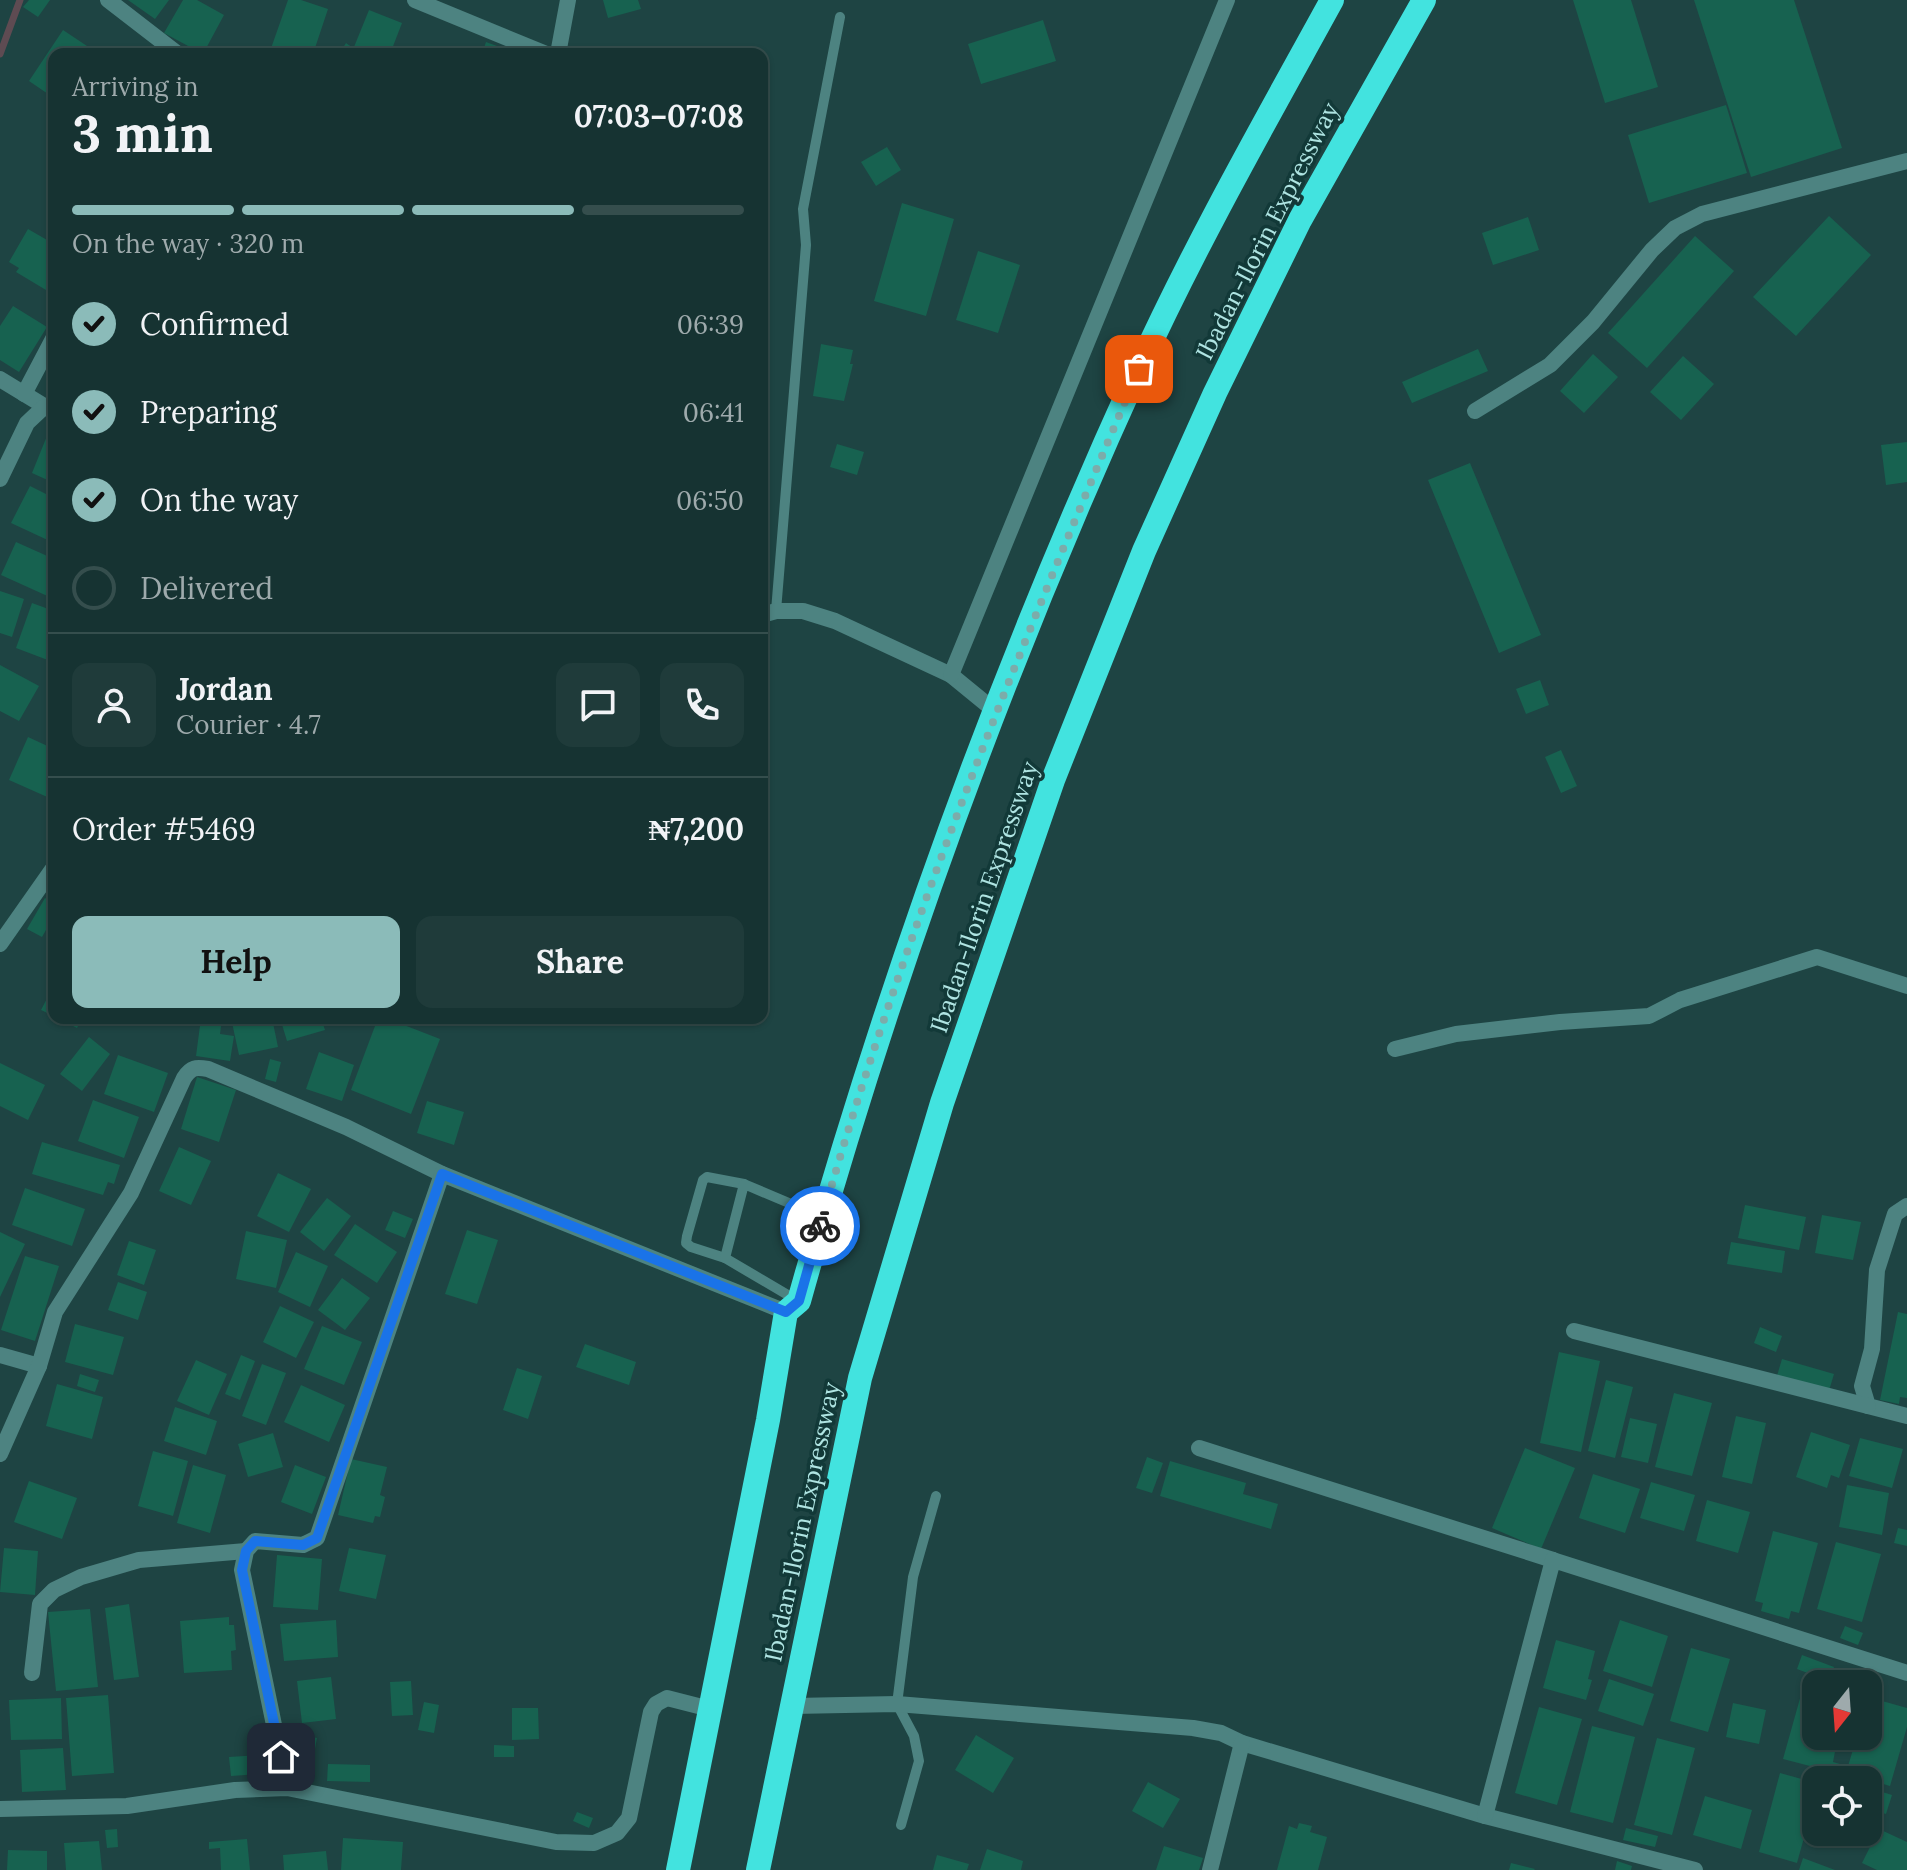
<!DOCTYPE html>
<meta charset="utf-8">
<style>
:root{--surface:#163332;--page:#1f3b3a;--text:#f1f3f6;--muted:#9eaaac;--line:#354e4d;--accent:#8bbbb9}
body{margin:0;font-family:Lora,serif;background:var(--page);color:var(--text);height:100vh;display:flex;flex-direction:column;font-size:30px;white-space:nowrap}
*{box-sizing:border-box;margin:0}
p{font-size:26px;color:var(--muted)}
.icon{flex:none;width:44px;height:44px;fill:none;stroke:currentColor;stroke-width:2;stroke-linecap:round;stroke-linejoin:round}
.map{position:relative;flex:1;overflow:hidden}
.drawer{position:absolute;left:48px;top:48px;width:720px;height:976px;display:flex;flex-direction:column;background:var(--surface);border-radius:16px;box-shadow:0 2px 6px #0004,0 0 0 2px var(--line)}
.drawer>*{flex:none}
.needle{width:52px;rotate:197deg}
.tools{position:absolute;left:1802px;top:1670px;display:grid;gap:16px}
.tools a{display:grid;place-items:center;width:80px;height:80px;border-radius:16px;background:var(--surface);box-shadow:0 2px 6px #0004,0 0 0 2px var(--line);font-size:40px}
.pin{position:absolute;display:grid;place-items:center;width:68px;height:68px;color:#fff;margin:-34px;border-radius:16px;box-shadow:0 4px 12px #0006}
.courier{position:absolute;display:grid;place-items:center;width:80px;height:80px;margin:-40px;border:6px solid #1a73e8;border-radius:50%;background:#fff;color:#222;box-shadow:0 2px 10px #0007}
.head em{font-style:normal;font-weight:700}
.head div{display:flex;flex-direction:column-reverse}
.head{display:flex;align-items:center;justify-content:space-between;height:136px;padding:0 24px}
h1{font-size:52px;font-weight:700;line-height:60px}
.bar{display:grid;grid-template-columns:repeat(4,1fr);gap:12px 8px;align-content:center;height:96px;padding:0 24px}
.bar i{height:10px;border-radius:6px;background:var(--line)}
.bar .active{background:var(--accent)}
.bar p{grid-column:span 4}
.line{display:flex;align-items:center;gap:20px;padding:0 24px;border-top:2px solid var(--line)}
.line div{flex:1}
.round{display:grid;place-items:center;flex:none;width:84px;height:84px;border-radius:16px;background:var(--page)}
ol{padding:0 24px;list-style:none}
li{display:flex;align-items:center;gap:24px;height:88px}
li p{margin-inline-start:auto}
li .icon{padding:8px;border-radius:50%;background:var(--accent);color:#111;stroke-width:4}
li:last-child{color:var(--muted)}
li i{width:44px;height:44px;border:4px solid var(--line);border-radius:50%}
.cta{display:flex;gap:16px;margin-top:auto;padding:16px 24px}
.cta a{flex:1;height:92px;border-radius:16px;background:var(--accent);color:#111;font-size:32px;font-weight:700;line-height:92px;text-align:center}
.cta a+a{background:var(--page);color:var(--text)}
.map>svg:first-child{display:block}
</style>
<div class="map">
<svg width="1907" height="1870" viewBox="0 0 1907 1870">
<rect width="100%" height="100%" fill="#1e4443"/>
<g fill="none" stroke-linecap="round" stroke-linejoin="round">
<path stroke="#5e4b52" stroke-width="7" d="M0 54 20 0"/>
</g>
<g fill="#176250">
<path d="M29 0H50L38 17 23 7Z"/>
<path d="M128 0H169L155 19Z"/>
<path d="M183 0H197L224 15 203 54 164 33Z"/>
<path d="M288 0H301L328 9 313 54H269Z"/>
<path d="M603 0H638L641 9 608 18Z"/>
<path d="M1573 0H1631L1658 87 1605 103Z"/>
<path d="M1694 0H1794L1842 148 1751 177Z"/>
<path d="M369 10 402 23 390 54H371L354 47Z"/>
<path d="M1043 20 1056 61 981 84 968 44Z"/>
<path d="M63 30 99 54H54V98L29 81Z"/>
<path d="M486 42 519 54H482Z"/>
<path d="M346 43 353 48 362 54H339Z"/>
<path d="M1726 105 1747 173 1649 203 1628 135Z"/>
<path d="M887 147 901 170 876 186 861 162Z"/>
<path d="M902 203 954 219 926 316 874 301Z"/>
<path d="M1829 216 1871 255 1796 336 1753 297Z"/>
<path d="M1528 217 1539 250 1493 265 1482 233Z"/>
<path d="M28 229 54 244V288L51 293 16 272 19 268 9 262Z"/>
<path d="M1695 236 1734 271 1647 368 1608 333Z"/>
<path d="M978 251 1020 265 998 333 956 320Z"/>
<path d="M13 306 47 327 19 372 0 360V326Z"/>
<path d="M821 344 853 350 850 364H853L844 401 813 396Z"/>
<path d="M1478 349 1488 371 1412 403 1402 382Z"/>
<path d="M1593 354 1618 377 1584 413 1560 391Z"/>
<path d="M1683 356 1714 384 1681 420 1650 392Z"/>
<path d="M49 431 54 433V483L32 473Z"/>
<path d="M1907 442V482L1886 485 1881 445Z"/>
<path d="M837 444 864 452 857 475 830 467Z"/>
<path d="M1470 463 1541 635 1499 653 1428 480Z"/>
<path d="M30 486 54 498V543L11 523Z"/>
<path d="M16 542 54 559V599L1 575Z"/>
<path d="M0 591 24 599 12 637 0 633Z"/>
<path d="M32 603 54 611 53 662 16 648Z"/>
<path d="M0 665 39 686 19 721 0 711Z"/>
<path d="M1540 680 1549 705 1526 714 1516 689Z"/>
<path d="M28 737 54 749V800L9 780Z"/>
<path d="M1561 750 1577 786 1561 793 1545 757Z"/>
<path d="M45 898 54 903V916L42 937 27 929Z"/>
<path d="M54 985V1016L41 1010Z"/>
<path d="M57 1018H82L77 1028Z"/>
<path d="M201 1018H222L220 1034 234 1036 230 1061 196 1056Z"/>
<path d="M231 1018H272L278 1047 239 1055Z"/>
<path d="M280 1018H321L325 1030 287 1041Z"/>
<path d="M378 1018H386L440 1039 411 1114 351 1090Z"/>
<path d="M89 1037 110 1054 82 1091 60 1074Z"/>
<path d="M319 1052 354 1065 342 1101 306 1089Z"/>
<path d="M118 1055 168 1073 154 1112 104 1094Z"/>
<path d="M270 1059 281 1062 276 1082 265 1079Z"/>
<path d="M0 1063 45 1085 28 1120 0 1106Z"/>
<path d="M197 1077 236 1090 219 1142 181 1129Z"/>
<path d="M93 1100 139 1117 124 1158 78 1141Z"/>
<path d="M427 1101 464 1112 454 1145 417 1133Z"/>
<path d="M42 1142 120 1165 114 1184 108 1182 103 1195 32 1174Z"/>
<path d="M179 1147 211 1161 191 1205 159 1191Z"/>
<path d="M278 1173 311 1189 289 1232 257 1216Z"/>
<path d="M25 1188 85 1209 72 1246 12 1225Z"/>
<path d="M327 1198 351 1216 324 1251 300 1232Z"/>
<path d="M1745 1205 1806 1217 1799 1250 1738 1238Z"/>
<path d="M393 1211 413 1219 405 1238 385 1230Z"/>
<path d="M1822 1215 1861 1222 1853 1260 1815 1253Z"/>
<path d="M355 1224 397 1252 377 1283 334 1255Z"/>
<path d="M467 1230 498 1240 477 1304 445 1294Z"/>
<path d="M246 1231 287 1240 276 1288 236 1279Z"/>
<path d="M0 1232 25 1244 0 1297Z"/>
<path d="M129 1241 156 1250 144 1285 117 1275Z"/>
<path d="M1731 1242 1785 1251 1782 1273 1727 1264Z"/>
<path d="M296 1252 328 1266 310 1307 278 1292Z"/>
<path d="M25 1256 59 1266 35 1341 1 1330Z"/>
<path d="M342 1278 370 1298 345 1330 318 1310Z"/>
<path d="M118 1282 147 1292 138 1320 108 1310Z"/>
<path d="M280 1306 314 1322 296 1358 263 1342Z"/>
<path d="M1898 1312 1907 1314V1398L1900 1397 1899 1404 1880 1400Z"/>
<path d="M75 1324 124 1337 113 1375 65 1362Z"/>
<path d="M322 1326 362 1342 344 1385 304 1369Z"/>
<path d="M1760 1327 1782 1336 1776 1352 1754 1343Z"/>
<path d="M585 1344 636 1362 629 1385 576 1367Z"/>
<path d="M1559 1352 1600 1361 1581 1452 1540 1443Z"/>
<path d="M241 1355 255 1361 240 1400 225 1394Z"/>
<path d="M1782 1359 1834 1374 1828 1394 1776 1379Z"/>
<path d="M196 1360 227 1374 209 1415 177 1401Z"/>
<path d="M262 1364 286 1373 266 1425 242 1416Z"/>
<path d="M517 1368 542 1376 528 1419 503 1410Z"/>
<path d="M80 1374 99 1380 95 1392 77 1386Z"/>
<path d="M1606 1380 1633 1387 1615 1458 1588 1451Z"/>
<path d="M57 1384 103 1397 92 1439 46 1426Z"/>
<path d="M301 1385 345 1405 329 1442 284 1422Z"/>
<path d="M1674 1393 1712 1403 1692 1476 1655 1467Z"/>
<path d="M175 1407 217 1421 206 1455 164 1441Z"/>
<path d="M1736 1416 1766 1423 1752 1484 1722 1477Z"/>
<path d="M1630 1418 1657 1424 1648 1463 1621 1457Z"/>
<path d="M1811 1432 1850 1445 1839 1478 1831 1475 1827 1488 1796 1477Z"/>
<path d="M273 1433 283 1467 248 1477 238 1444Z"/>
<path d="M1860 1438 1903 1449 1892 1488 1849 1476Z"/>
<path d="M1525 1448 1575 1468 1541 1549 1492 1528Z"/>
<path d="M153 1451 188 1461 173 1516 138 1506Z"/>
<path d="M1147 1457 1163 1463 1152 1493 1136 1488Z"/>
<path d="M351 1459 387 1467 380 1495 385 1497 380 1517 375 1516 373 1523 338 1515Z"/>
<path d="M1170 1461 1246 1483 1243 1494 1278 1504 1271 1529 1160 1496Z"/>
<path d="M193 1465 226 1475 210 1533 177 1523Z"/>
<path d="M295 1465 326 1477 312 1514 281 1502Z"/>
<path d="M1593 1474 1640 1489 1625 1533 1579 1518Z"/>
<path d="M29 1481 77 1498 62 1539 14 1522Z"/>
<path d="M1651 1482 1695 1495 1684 1531 1640 1518Z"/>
<path d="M1847 1485 1889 1493 1882 1535 1839 1527Z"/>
<path d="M1707 1500 1750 1512 1738 1553 1696 1541Z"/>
<path d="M1898 1528 1907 1530V1546L1894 1543Z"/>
<path d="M1773 1531 1818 1543 1799 1613 1791 1611 1789 1619 1761 1611 1763 1603 1755 1601Z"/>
<path d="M1836 1542 1881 1554 1862 1622 1817 1609Z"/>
<path d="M4 1548 38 1551 35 1595 0 1592Z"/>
<path d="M349 1548 386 1555 376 1599 339 1591Z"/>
<path d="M277 1555 322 1559 318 1610 273 1607Z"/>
<path d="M129 1604 139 1677 114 1680 105 1608Z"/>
<path d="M90 1609 98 1687 56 1691 48 1612Z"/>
<path d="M229 1617V1625H234L236 1650 231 1651 232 1670 184 1673 180 1621Z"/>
<path d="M336 1620 338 1657 284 1661 280 1624Z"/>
<path d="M1620 1620 1668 1636 1652 1687 1603 1671Z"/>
<path d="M1845 1626 1863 1633 1858 1645 1840 1638Z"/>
<path d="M1556 1640 1595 1651 1588 1679 1592 1680 1586 1700 1543 1688Z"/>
<path d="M1691 1648 1730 1659 1708 1732 1670 1721Z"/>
<path d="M1802 1655 1834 1667 1829 1681 1797 1669Z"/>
<path d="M331 1677 336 1719 302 1723 297 1681Z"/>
<path d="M1806 1677 1828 1683 1816 1684V1736H1838L1833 1762 1840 1764 1837 1773 1783 1759Z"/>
<path d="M1609 1679 1654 1694 1643 1726 1598 1711Z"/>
<path d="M411 1681 413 1715 392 1716 390 1682Z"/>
<path d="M108 1695 114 1773 72 1776 66 1698Z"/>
<path d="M1868 1697 1907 1708V1727L1890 1786 1846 1773 1857 1736H1868Z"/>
<path d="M61 1698 62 1739 11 1740 9 1700Z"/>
<path d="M424 1702 439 1705 434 1733 418 1730Z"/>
<path d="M1733 1703 1766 1710 1759 1744 1726 1737Z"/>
<path d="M1539 1707 1582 1719 1557 1805 1515 1793Z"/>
<path d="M512 1708H538L539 1739 512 1740Z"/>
<path d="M1592 1726 1635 1737 1613 1823 1570 1812Z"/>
<path d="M294 1733 317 1738 313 1760 289 1755Z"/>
<path d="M976 1735 1014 1758 993 1793 955 1770Z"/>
<path d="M1657 1738 1695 1748 1672 1835 1634 1825Z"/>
<path d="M494 1745 514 1746V1757H494Z"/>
<path d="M63 1748 66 1790 22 1792 20 1750Z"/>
<path d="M258 1755 260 1774 231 1776 229 1757Z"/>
<path d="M328 1764 370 1765V1782L327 1781Z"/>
<path d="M1780 1773 1816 1783V1794L1797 1863 1759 1852Z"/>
<path d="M1148 1782 1180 1799 1163 1828 1132 1811Z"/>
<path d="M1876 1790 1892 1795 1886 1814 1870 1809Z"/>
<path d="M1705 1796 1752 1810 1741 1849 1693 1835Z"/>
<path d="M577 1812 593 1818 589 1828 573 1821Z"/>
<path d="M1299 1823 1312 1826 1310 1832 1327 1837 1318 1870H1277L1289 1826 1297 1829Z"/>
<path d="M1626 1828 1658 1836 1655 1847 1623 1840Z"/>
<path d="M117 1829 118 1847 107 1848 105 1830Z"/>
<path d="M1879 1829 1907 1842V1870H1877L1862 1863Z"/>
<path d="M1823 1832H1862L1858 1847 1821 1837Z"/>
<path d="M343 1838 403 1842 401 1870H341Z"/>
<path d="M247 1839 250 1870H221L220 1848 209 1849V1842Z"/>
<path d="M99 1841 102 1870H66L64 1843Z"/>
<path d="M1164 1846 1203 1858 1199 1870H1156Z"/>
<path d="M987 1849 1023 1861 1021 1870H980Z"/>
<path d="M8 1850 47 1851V1870H7Z"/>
<path d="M326 1851 328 1870H284L283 1855Z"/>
<path d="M937 1855 969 1864 967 1870H933Z"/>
<path d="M1803 1858 1835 1870H1799Z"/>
<path d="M1617 1861 1632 1866 1631 1870H1615Z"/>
<path d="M1511 1863 1535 1869 1534 1870H1509Z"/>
</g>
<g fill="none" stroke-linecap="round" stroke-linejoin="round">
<g stroke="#4d8381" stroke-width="10">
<path d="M776 611 806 245 803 209 840 17"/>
<path d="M725 1258 691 1247 686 1243 687 1236 703 1180 707 1177 744 1184"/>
<path d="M798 1301 725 1258 744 1184 822 1217"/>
<path d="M901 1825 919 1761 914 1736 897 1704 913 1577 936 1496"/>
</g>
<g stroke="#4d8381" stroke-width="16">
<path d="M108 0 178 54"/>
<path d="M415 0 546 54"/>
<path d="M558 54 568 0"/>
<path d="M0 379 54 412"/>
<path d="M24 394 54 337"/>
<path d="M1475 411 1550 365 1593 322 1652 250 1675 228 1702 214 1907 161"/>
<path d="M0 479 27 423 44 407"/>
<path d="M762 615 776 611H803L835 621 951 675 995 711"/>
<path d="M951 675 1227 0"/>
<path d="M0 944 54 867"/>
<path d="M1395 1049 1456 1034 1560 1022 1649 1016 1680 1000 1817 957 1907 986"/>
<path d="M1907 1206 1895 1214 1877 1270 1872 1349 1862 1386 1868 1406 1907 1416"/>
<path d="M1574 1331 1868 1406"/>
<path d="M0 1355 39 1366"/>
<path d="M1199 1448 1553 1560"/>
<path d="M0 1454 39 1366 55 1312 131 1193 184 1078C191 1067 196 1067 208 1069L346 1127 442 1174 786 1312"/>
<path d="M32 1673 40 1604 54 1590 81 1577 139 1560 246 1551"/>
<path d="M793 1706 897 1704 1193 1728 1221 1733 1242 1743 1485 1816 1695 1870"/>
<path d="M287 1788 242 1570 246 1551 255 1541 303 1545 317 1538 442 1174"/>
<path d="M0 1809 127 1806 235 1790 287 1788 556 1842 594 1843 617 1833 629 1818 651 1712 656 1704 667 1698 710 1709"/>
<path d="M1485 1816 1553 1560 1907 1673"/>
<path d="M1210 1870 1242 1743"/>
</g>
<g stroke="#42e3df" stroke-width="24">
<path d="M678 1870 768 1420 786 1312 799 1301C888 983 1001 670 1138 370 1196 243 1265 122 1332 0"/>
<path d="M758 1870 860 1378 942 1103 1053 780 1144 551 1215 393 1300 220 1424 0"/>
</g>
</g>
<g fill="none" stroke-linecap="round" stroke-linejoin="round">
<path stroke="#7cacaa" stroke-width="8" stroke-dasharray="0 14.4" d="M820 1226C903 932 1019 650 1139 369"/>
<path stroke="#1a73e8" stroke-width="10" d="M281 1757 242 1570 246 1551 255 1541 303 1545 317 1538 442 1174 786 1312 799 1301 820 1226"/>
</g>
<g text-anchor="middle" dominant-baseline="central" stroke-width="7" stroke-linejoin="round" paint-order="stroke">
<g font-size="24" fill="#afe4e2" stroke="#123938">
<text transform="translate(1267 231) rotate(-63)">Ibadan-Ilorin Expressway</text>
<text transform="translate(984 897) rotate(-71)">Ibadan-Ilorin Expressway</text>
<text transform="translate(802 1522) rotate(-78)">Ibadan-Ilorin Expressway</text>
</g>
</g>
</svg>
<div class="tools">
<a><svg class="needle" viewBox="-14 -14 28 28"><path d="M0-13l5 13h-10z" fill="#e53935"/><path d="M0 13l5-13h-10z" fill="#9eaaac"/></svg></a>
<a><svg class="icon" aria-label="locate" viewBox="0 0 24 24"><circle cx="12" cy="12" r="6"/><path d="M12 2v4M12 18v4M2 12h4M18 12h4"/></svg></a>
</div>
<div class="pin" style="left:1139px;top:369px;background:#ea580c"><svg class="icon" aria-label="bag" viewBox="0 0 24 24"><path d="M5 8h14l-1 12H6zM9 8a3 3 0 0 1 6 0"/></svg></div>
<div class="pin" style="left:281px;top:1757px;background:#1f2937"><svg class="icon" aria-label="home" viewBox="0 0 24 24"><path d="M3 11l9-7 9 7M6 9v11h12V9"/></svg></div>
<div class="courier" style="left:820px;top:1226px"><svg class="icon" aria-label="bike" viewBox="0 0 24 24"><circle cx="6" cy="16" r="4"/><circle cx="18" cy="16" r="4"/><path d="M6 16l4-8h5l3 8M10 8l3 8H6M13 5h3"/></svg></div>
<section class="drawer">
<div class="head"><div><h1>3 min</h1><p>Arriving in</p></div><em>07:03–07:08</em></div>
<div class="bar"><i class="active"></i><i class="active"></i><i class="active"></i><i></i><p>On the way · 320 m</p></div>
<ol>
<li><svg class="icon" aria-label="check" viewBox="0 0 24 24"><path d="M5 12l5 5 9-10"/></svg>Confirmed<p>06:39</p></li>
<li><svg class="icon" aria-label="check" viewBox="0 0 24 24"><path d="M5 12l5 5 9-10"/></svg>Preparing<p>06:41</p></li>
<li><svg class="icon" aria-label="check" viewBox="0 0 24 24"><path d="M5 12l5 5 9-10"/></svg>On the way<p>06:50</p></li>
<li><i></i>Delivered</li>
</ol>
<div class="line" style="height:144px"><a class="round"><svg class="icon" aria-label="person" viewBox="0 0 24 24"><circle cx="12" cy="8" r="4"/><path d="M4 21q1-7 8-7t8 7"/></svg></a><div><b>Jordan</b><p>Courier · 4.7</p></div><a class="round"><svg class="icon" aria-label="chat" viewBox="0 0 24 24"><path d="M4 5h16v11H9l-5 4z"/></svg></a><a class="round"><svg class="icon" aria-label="phone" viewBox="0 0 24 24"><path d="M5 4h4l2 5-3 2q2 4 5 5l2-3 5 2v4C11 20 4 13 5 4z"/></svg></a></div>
<div class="line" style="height:104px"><div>Order #5469</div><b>₦7,200</b></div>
<div class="cta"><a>Help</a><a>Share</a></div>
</section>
</div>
